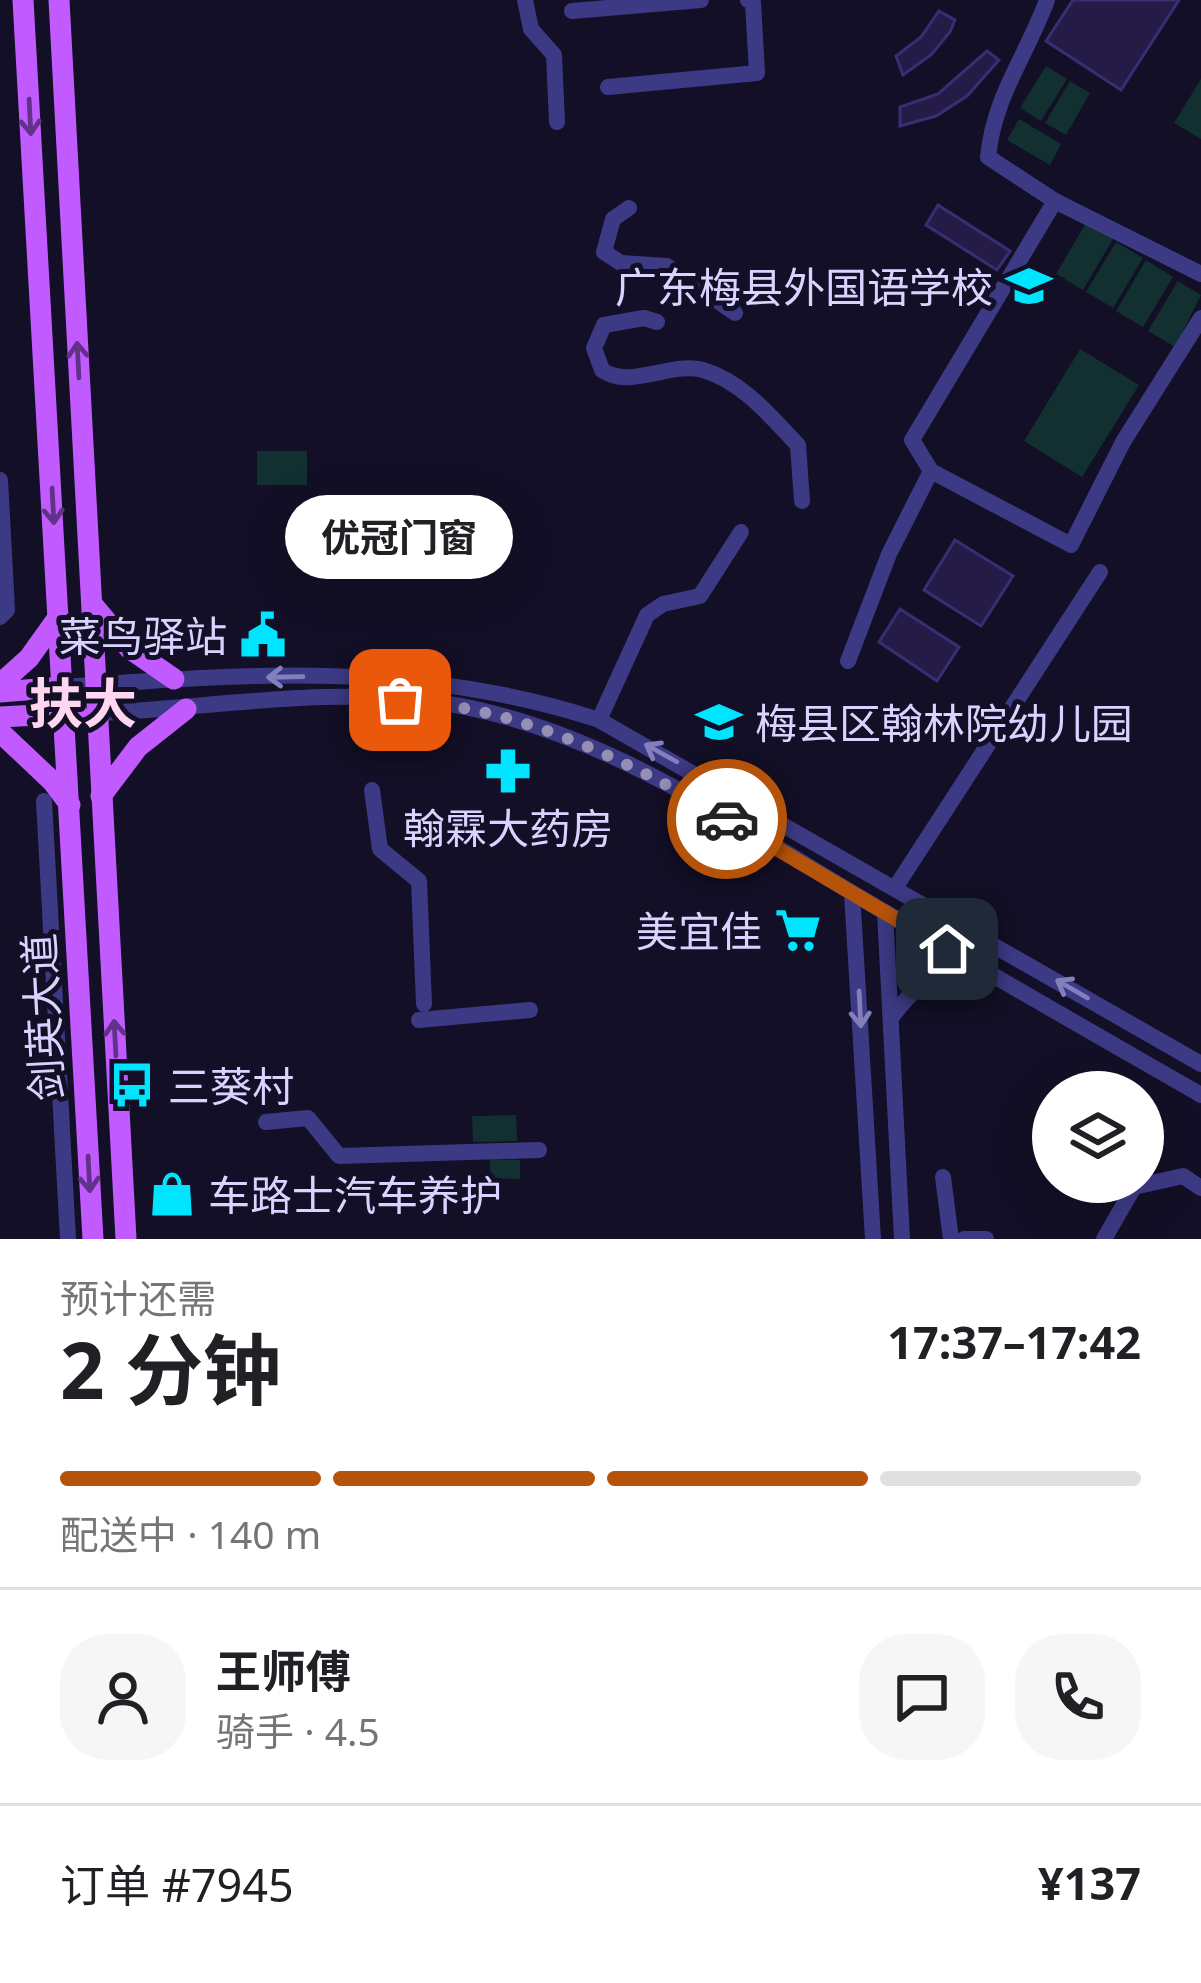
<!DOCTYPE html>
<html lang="zh">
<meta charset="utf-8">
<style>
:root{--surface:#fff;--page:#f6f6f6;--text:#202124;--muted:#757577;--line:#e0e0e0;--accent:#b45309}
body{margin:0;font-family:"Noto Sans","Noto Sans SC",sans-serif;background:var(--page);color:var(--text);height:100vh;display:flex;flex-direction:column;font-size:45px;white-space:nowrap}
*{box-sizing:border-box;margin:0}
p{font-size:39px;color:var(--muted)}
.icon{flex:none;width:66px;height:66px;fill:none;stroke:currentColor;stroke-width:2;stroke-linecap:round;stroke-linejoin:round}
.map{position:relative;height:1239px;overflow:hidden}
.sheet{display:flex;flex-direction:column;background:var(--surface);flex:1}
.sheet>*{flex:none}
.controls{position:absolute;left:1032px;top:1071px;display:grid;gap:24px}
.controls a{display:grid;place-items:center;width:132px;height:132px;border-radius:50%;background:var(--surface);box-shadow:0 12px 48px #0002;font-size:60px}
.pin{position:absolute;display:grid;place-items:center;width:102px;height:102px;color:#fff;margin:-51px;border-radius:24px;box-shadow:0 6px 18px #0006}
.courier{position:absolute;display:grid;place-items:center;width:120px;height:120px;margin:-60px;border:9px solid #b45309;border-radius:50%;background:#fff;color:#222;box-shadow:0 3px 15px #0007}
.bubble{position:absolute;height:84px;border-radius:42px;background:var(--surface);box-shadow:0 12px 48px #0002;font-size:39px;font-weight:700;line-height:84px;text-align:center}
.summary em{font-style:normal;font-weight:700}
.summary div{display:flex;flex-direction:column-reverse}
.summary{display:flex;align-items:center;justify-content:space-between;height:204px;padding:0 60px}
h1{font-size:78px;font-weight:700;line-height:90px}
.bar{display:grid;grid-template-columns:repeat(4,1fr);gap:18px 12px;align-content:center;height:144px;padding:0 60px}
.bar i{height:15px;border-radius:9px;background:var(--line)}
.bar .selected{background:var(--accent)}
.bar p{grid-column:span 4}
.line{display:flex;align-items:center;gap:30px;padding:0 60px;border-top:3px solid var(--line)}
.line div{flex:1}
.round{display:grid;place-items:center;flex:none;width:126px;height:126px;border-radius:48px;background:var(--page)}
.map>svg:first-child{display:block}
</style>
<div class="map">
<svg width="1201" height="1239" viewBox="0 0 1201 1239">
<rect width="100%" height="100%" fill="#130f26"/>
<g fill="#12302f">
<path d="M1046 66 1067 79 1041 121 1020 108Z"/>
<path d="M1201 79V139L1174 123Z"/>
<path d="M1070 81 1090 93 1066 135 1045 123Z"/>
<path d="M1019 119 1061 144 1050 165 1007 140Z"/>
<path d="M1086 223 1113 239 1083 290 1056 274Z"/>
<path d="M1116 242 1143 258 1113 308 1086 292Z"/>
<path d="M1146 260 1173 277 1143 327 1116 311Z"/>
<path d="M1178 281 1201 295 1175 347 1148 331Z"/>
<path d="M1080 349 1139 385 1082 477 1024 441Z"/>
<rect x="257" y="451" width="50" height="34"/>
<path d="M516 1115 517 1141 473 1142 472 1116Z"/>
<path d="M490 1159 520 1160V1179L490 1178Z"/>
</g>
<g fill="#241b47" stroke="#3b2d73" stroke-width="3">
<path d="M1073 0H1179L1121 90 1046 41Z"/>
<path d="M939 11 955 20 950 32 931 55 903 75 896 56 921 37Z"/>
<path d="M987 51 999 60 967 96 936 116 900 126V107L938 94Z"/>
<path d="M938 205 1010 251 997 270 926 225Z"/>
<path d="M955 540 1013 576 981 626 924 590Z"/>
<path d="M900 609 959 647 937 681 879 642Z"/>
</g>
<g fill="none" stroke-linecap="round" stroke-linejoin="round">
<g stroke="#3d3a85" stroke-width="16">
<path d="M525 0 531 29 554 55 557 122"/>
<path d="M1047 0C1026 57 994 96 988 157L1055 201 1201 274"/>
<path d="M572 11 701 0"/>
<path d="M608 87 757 73 753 3 748 0"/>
<path d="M1055 201 912 440 931 471 1071 545 1123 442 1201 318"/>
<path d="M629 208 613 219 604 252 621 263 667 266 735 313"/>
<path d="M657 322 644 318 604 325 594 348 602 370C630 390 671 361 703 370 743 382 770 416 798 445L802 501"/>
<path d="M0 480 7 610 0 617"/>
<path d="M848 661 889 554 931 471"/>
<path d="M63 687C250 673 419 661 599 720L1201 1064"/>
<path d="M97 713C210 708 330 686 443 703 598 727 729 820 861 898 974 965 1088 1030 1201 1095"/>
<path d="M599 720 647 615 663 604 700 596 741 532"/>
<path d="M372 790 380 849 419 881 424 1004"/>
<path d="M44 801 68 1239"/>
<path d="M895 888 1100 572"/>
<path d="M852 893 873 1239"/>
<path d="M885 912 902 1239"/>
<path d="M891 1018C917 983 933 971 977 970"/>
<path d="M419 1020 530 1010"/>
<path d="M266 1122 308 1118 339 1156 539 1150"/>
<path d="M943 1177 951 1239"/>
<path d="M964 1239H986"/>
<path d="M1104 1239 1134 1187 1183 1176 1201 1188"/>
</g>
<g stroke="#c25bff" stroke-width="21">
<path d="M23 0 93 1239"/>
<path d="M59 0 126 1239"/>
<path d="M92 604 129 648 174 679"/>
<path d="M0 684 29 658 59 616"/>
<path d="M0 692 63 687"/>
<path d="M0 717 77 713"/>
<path d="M0 732 52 781 70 805"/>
<path d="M101 796 138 747 186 709"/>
</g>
</g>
<defs><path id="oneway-shaft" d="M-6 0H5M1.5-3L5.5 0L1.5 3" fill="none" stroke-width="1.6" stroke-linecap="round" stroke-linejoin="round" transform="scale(3)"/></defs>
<g stroke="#623188">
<use href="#oneway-shaft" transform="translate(30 117) rotate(87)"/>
<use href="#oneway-shaft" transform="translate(78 360) rotate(-93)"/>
<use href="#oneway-shaft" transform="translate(53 506) rotate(87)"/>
<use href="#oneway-shaft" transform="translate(115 1038) rotate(-93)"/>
<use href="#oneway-shaft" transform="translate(89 1174) rotate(87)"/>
</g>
<g stroke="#837fbc">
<use href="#oneway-shaft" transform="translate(285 677) rotate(179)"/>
<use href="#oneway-shaft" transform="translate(661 753) rotate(-151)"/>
<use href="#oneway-shaft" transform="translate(1072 989) rotate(-150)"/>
<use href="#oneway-shaft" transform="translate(860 1009) rotate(87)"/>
</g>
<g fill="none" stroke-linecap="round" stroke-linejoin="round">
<path stroke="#948fb3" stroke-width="12" stroke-dasharray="0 21.6" d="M400 700C522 708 623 758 727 819"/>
<path stroke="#b45309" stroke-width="15" d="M727 819 947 949"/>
</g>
<defs>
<g id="school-bare" transform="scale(3.6)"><path d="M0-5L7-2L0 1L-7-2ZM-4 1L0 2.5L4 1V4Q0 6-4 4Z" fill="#00e5ff" stroke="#130f26" stroke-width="2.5" paint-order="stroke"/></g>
<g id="civic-bare" transform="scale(3.6)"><path d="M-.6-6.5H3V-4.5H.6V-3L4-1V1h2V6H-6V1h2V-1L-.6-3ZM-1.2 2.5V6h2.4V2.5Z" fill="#00e5ff" stroke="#130f26" stroke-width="2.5" paint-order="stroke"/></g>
<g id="pharmacy-bare" transform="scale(3.6)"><path d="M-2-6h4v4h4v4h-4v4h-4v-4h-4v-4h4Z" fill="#00e5ff" stroke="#130f26" stroke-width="2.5" paint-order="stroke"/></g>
<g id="supermarket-bare" transform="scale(3.6)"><path d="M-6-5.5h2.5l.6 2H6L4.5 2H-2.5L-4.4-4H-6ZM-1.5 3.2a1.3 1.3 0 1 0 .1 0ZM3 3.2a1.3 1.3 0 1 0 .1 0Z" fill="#00e5ff" stroke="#130f26" stroke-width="2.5" paint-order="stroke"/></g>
<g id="bus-bare" transform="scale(3.6)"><path d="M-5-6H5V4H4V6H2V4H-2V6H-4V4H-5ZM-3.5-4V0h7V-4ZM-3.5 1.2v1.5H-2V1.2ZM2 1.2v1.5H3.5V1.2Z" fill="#00e5ff" stroke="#130f26" stroke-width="2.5" paint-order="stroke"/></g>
<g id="shop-bare" transform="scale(3.6)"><path d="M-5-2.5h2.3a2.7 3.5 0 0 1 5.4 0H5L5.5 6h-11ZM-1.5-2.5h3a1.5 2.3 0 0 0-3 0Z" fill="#00e5ff" stroke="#130f26" stroke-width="2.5" paint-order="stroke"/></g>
</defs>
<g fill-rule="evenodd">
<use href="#school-bare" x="1029" y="286"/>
<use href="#civic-bare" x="263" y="635"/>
<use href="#school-bare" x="719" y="722"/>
<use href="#pharmacy-bare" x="508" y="771"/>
<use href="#supermarket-bare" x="798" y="930"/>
<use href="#bus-bare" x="132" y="1085"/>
<use href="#shop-bare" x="172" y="1194"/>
</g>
<g text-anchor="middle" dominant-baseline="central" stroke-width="10" stroke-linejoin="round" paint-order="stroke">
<g font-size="42" fill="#d9d4ff" stroke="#130f26" text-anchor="end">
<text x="993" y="286">广东梅县外国语学校</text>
<text x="227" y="635">菜鸟驿站</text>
<text x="755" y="722" text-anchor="start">梅县区翰林院幼儿园</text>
<text x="508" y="827" text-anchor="middle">翰霖大药房</text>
<text x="762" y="930">美宜佳</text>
<text x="168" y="1085" text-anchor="start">三葵村</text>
<text x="208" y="1194" text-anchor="start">车路士汽车养护</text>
</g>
<g font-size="42" fill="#d9d4ff" stroke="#130f26">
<text transform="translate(42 1017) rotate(-93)">剑英大道</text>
</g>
<g font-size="54" font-weight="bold" fill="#ffd6f0" stroke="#130f26">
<text x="83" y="702">扶大</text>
</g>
</g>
</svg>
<div class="controls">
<a><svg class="icon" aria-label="layers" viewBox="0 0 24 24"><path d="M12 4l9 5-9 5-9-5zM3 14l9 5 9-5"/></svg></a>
</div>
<div class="pin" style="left:400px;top:700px;background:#ea580c"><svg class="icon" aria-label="bag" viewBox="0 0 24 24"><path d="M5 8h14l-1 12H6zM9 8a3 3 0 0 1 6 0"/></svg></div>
<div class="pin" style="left:947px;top:949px;background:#1f2937"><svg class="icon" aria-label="home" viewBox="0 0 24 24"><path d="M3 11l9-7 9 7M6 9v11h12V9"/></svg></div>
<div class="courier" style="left:727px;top:819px"><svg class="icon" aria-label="car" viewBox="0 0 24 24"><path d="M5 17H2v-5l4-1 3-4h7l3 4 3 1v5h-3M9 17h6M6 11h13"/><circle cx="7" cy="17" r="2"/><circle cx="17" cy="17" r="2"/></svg></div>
<div class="bubble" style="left:285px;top:495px;width:228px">优冠门窗</div>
</div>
<section class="sheet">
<div class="summary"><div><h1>2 分钟</h1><p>预计还需</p></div><em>17:37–17:42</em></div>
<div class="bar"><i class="selected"></i><i class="selected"></i><i class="selected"></i><i></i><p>配送中 · 140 m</p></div>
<div class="line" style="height:216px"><a class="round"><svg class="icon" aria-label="person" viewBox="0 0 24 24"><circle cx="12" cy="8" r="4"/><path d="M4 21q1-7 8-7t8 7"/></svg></a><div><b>王师傅</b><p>骑手 · 4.5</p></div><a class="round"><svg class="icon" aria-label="chat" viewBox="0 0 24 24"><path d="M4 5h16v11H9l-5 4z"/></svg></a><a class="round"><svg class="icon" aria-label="phone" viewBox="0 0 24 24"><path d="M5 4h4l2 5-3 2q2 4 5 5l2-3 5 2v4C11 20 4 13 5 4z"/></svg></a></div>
<div class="line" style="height:156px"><div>订单 #7945</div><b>¥137</b></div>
</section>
